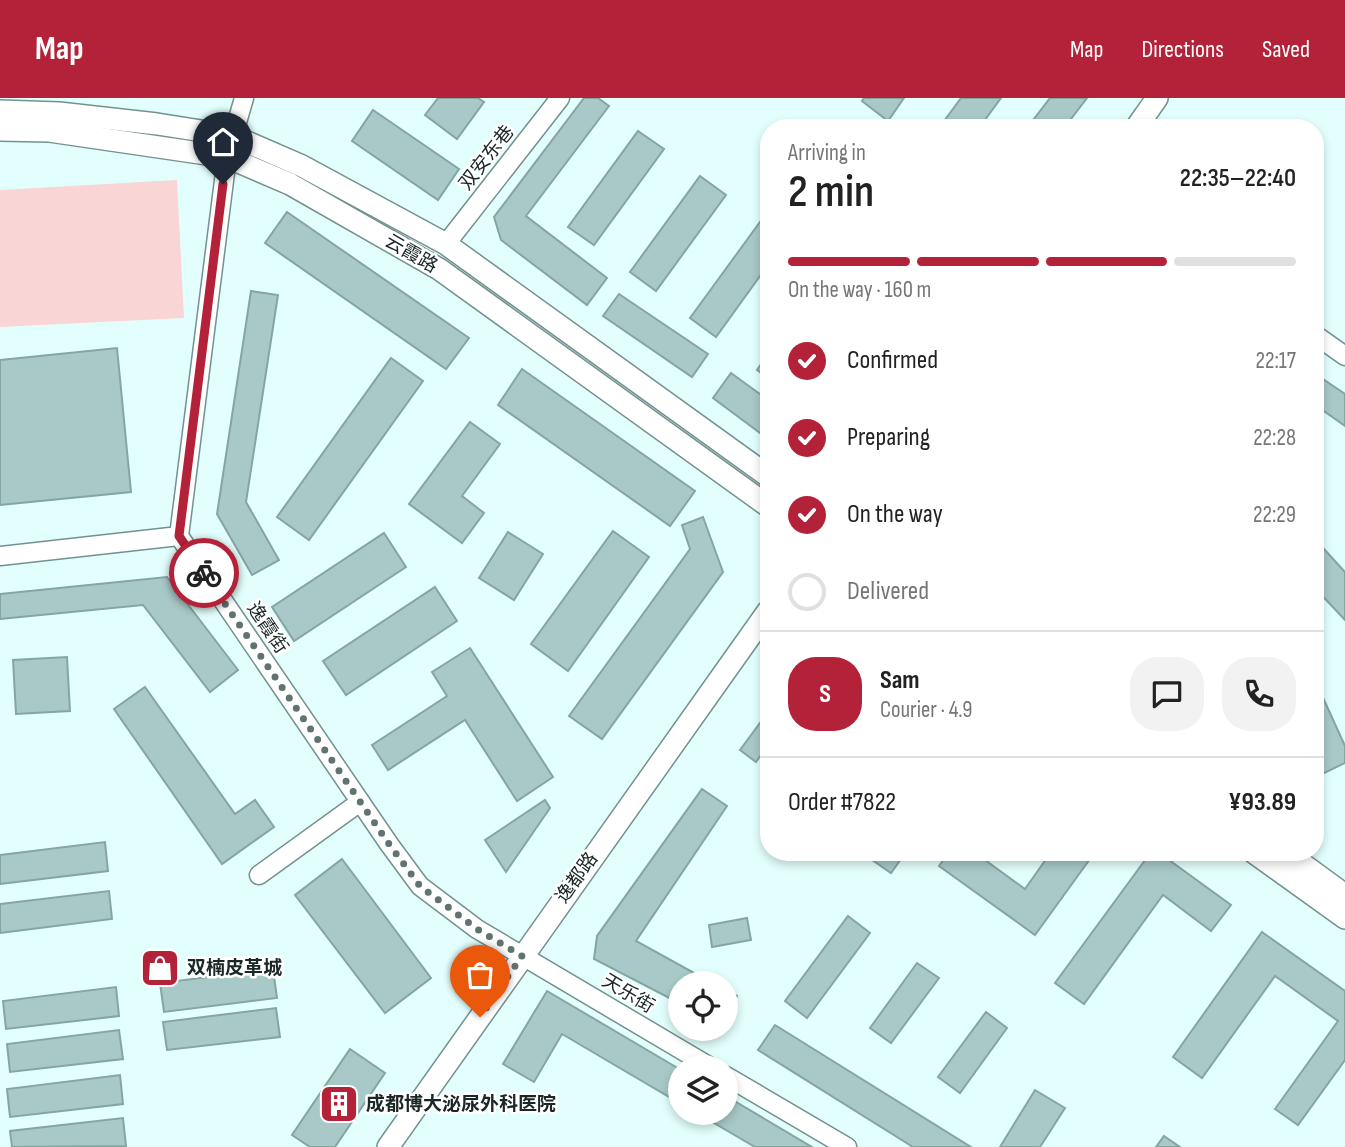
<!DOCTYPE html>
<meta charset="utf-8">
<style>
:root{--surface:#fff;--page:#f2f2f2;--text:#222;--muted:#767676;--line:#e0e0e0;--accent:#b42239}
body{margin:0;font-family:"Sofia Sans Condensed","Noto Sans SC",sans-serif;background:var(--page);color:var(--text);height:100vh;display:flex;flex-direction:column;font-size:26px;white-space:nowrap}
*{box-sizing:border-box;margin:0}
p{font-size:23px;color:var(--muted)}
.icon{flex:none;width:38px;height:38px;fill:none;stroke:currentColor;stroke-width:2;stroke-linecap:round;stroke-linejoin:round}
.map{position:relative;flex:1;overflow:hidden}
.details{position:absolute;left:760px;top:21px;width:564px;height:742px;display:flex;flex-direction:column;background:var(--surface);border-radius:28px;box-shadow:0 4px 10px #0003}
.details>*{flex:none}
.fabs{position:absolute;left:668px;top:873px;display:grid;gap:14px}
.fabs a{display:grid;place-items:center;width:70px;height:70px;border-radius:50%;background:var(--surface);box-shadow:0 4px 10px #0003;font-size:35px}
.pin{position:absolute;display:grid;place-items:center;width:60px;height:60px;color:#fff;margin:-72px -30px;border-radius:50% 50% 50% 0;rotate:-45deg;box-shadow:0 0 7px #0007}
.pin .icon{rotate:45deg}
.courier{position:absolute;display:grid;place-items:center;width:70px;height:70px;margin:-35px;border:5px solid #b42239;border-radius:50%;background:#fff;color:#222;box-shadow:0 2px 9px #0007}
.head em{font-style:normal;font-weight:600}
.head div{display:flex;flex-direction:column-reverse}
.head{display:flex;align-items:center;justify-content:space-between;height:119px;padding:0 28px}
h1{font-size:46px;font-weight:600;line-height:52px}
.bar{display:grid;grid-template-columns:repeat(4,1fr);gap:10px 7px;align-content:center;height:84px;padding:0 28px}
.bar i{height:9px;border-radius:5px;background:var(--line)}
.bar .on{background:var(--accent)}
.bar p{grid-column:span 4}
.line{display:flex;align-items:center;gap:18px;padding:0 28px;border-top:2px solid var(--line)}
.line div{flex:1}
.round{display:grid;place-items:center;flex:none;width:74px;height:74px;border-radius:28px;background:var(--page)}
ol{padding:0 28px;list-style:none}
li{display:flex;align-items:center;gap:21px;height:77px}
li p{margin-inline-start:auto}
li .icon{padding:7px;border-radius:50%;background:var(--accent);color:#fff;stroke-width:4}
li:last-child{color:var(--muted)}
li i{width:38px;height:38px;border:4px solid var(--line);border-radius:50%}
header{display:flex;align-items:center;gap:42px;box-sizing:border-box;height:98px;padding:0 35px;background:var(--accent);color:#fff}
header strong{font-size:33px}
nav{display:flex;gap:38px;margin-inline-start:auto;font-size:24px}
.map>svg:first-child{display:block}
</style>
<header>
<strong>Map</strong>
<nav><a>Map</a><a>Directions</a><a>Saved</a></nav>
</header>
<div class="map">
<svg width="1345" height="1049" viewBox="0 0 1345 1049">
<rect width="100%" height="100%" fill="#e3fffd"/>
<path fill="#fad5d5" d="M177 82 184 220 0 229V92Z"/>
<g fill="#a8c9c7" stroke="#85a5a3" stroke-width="2">
<path d="M438 0H478L484 4 457 41 425 17Z"/>
<path d="M584 0H598L609 8 526 118 607 180 587 207 501 142 494 119Z"/>
<path d="M864 0H904L888 23 862 3Z"/>
<path d="M961 0H1001L979 30H939Z"/>
<path d="M1050 0H1087L1064 30H1027Z"/>
<path d="M373 12 459 71 438 102 352 43Z"/>
<path d="M638 33 664 51 594 147 568 129Z"/>
<path d="M700 78 726 97 656 193 630 174Z"/>
<path d="M287 114 469 240 446 271 265 145Z"/>
<path d="M760 124 768 130V167L716 239 690 220Z"/>
<path d="M251 193 278 197 246 404 279 462 252 477 217 416Z"/>
<path d="M619 196 708 256 692 279 603 218Z"/>
<path d="M117 250 131 394 0 407V262Z"/>
<path d="M768 256V280L757 272Z"/>
<path d="M391 260 423 283 309 442 277 419Z"/>
<path d="M522 271 695 393 670 428 498 307Z"/>
<path d="M731 275 768 302V341L713 300Z"/>
<path d="M1314 275 1345 296V328L1314 306Z"/>
<path d="M470 324 500 346 462 398 484 415 462 445 409 406Z"/>
<path d="M703 419 723 474 602 641 569 618 690 451 682 427Z"/>
<path d="M613 433 649 459 568 573 531 546Z"/>
<path d="M508 434 543 456 514 502 479 480Z"/>
<path d="M384 435 406 469 294 543 272 509Z"/>
<path d="M1314 440 1345 474V522L1314 489Z"/>
<path d="M167 479 238 572 210 594 143 507 0 521V496Z"/>
<path d="M435 489 457 523 346 597 323 563Z"/>
<path d="M470 550 553 679 517 703 465 622 388 672 372 647 447 598 432 574Z"/>
<path d="M67 559 70 613 16 616 13 562Z"/>
<path d="M1314 580 1345 648V665L1314 680Z"/>
<path d="M145 589 235 716 255 702 274 729 222 766 114 611Z"/>
<path d="M768 614V647L756 664 740 652Z"/>
<path d="M702 691 727 708 636 843 714 886H681V906L594 861 597 838Z"/>
<path d="M545 702 550 710 506 774 485 742Z"/>
<path d="M105 744 108 773 0 786V757Z"/>
<path d="M872 754H906L891 775 868 759Z"/>
<path d="M949 754H974L1025 791 1051 754H1095L1035 837 939 768Z"/>
<path d="M1151 754H1158L1231 807 1211 833 1163 797 1084 906 1055 885Z"/>
<path d="M342 761 431 880 385 915 295 797Z"/>
<path d="M109 793 112 821 0 835V806Z"/>
<path d="M848 818 870 835 807 920 785 903Z"/>
<path d="M747 820 751 842 712 849 709 827Z"/>
<path d="M1262 834 1345 893V962L1298 1027 1275 1011 1338 923 1275 878 1202 980 1173 959Z"/>
<path d="M917 865 939 880 891 945 870 930Z"/>
<path d="M273 871 277 900 164 914 160 885Z"/>
<path d="M116 889 119 918 6 931 3 903Z"/>
<path d="M726 892 737 898 726 919Z"/>
<path d="M547 893 681 972V1006L562 936 534 984 503 966Z"/>
<path d="M276 910 280 939 167 952 163 924Z"/>
<path d="M986 914 1007 930 960 995 938 979Z"/>
<path d="M775 927 971 1049H913L758 952Z"/>
<path d="M119 932 123 961 10 974 7 946Z"/>
<path d="M350 951 385 975 335 1049H310L292 1037Z"/>
<path d="M120 977 123 1006 10 1019 7 991Z"/>
<path d="M1035 992 1065 1010 1040 1049H1000Z"/>
<path d="M726 998 812 1049H755L697 1015H726Z"/>
<path d="M123 1020 126 1048 12 1049 10 1033Z"/>
<path d="M1164 1038 1180 1049H1156Z"/>
</g>
<g fill="none" stroke-linecap="round" stroke-linejoin="round">
<g stroke="#72918f" stroke-width="21">
<g id="minor">
<path d="M244 0 227 59 179 438 389 746 420 788 477 831 712 970"/>
<path d="M446 146 560 0"/>
<path d="M1314 236 1345 258"/>
<path d="M0 458 179 438"/>
<path d="M259 777 360 704"/>
<path d="M726 978 847 1049"/>
</g>
</g>
<g stroke="#72918f" stroke-width="24">
<g id="tertiary">
<path d="M0 13 59 15 157 26 233 38 302 68 446 146 768 378"/>
<path d="M1136 30 1157 0"/>
<path d="M0 32 49 33 227 59 290 86 439 171 768 408"/>
<path d="M1253 754 1345 820"/>
<path d="M1286 754 1345 797"/>
<path d="M388 1049 768 513"/>
</g>
</g>
<use href="#minor" stroke="#fff" stroke-width="18"/>
<use href="#tertiary" stroke="#fff" stroke-width="21"/>
</g>
<g fill="none" stroke-linecap="round" stroke-linejoin="round">
<path stroke="#607371" stroke-width="7" stroke-dasharray="0 12.6" d="M204 475 389 746 420 788 477 831 522 858 480 919"/>
<path stroke="#b42239" stroke-width="9" d="M204 475 179 438 223 86"/>
</g>
<defs>
<g id="shop-square" transform="scale(2.0125)"><rect x="-9" y="-9" width="18" height="18" rx="4" fill="#b42239" stroke="#fff"/><path d="M-5-2.5h2.3a2.7 3.5 0 0 1 5.4 0H5L5.5 6h-11ZM-1.5-2.5h3a1.5 2.3 0 0 0-3 0Z" fill="#fff"/></g>
<g id="building-square" transform="scale(2.0125)"><rect x="-9" y="-9" width="18" height="18" rx="4" fill="#b42239" stroke="#fff"/><path d="M-4-6H4V6H1V3H-1V6H-4ZM-2.5-4.3h1.7v1.8h-1.7ZM.8-4.3h1.7v1.8H.8ZM-2.5-1h1.7V.8h-1.7ZM.8-1h1.7V.8H.8Z" fill="#fff"/></g>
</defs>
<g fill-rule="evenodd">
<use href="#shop-square" x="160" y="870"/>
<use href="#building-square" x="339" y="1006"/>
</g>
<g text-anchor="middle" dominant-baseline="central" stroke-width="5" stroke-linejoin="round" paint-order="stroke">
<g font-size="19" fill="#1a2726" stroke="#fff">
<text transform="translate(487 60) rotate(-52)">双安东巷</text>
<text transform="translate(411 156) rotate(30)">云霞路</text>
<text transform="translate(267 530) rotate(56)">逸霞街</text>
<text transform="translate(577 780) rotate(-54)">逸都路</text>
<text transform="translate(628 896) rotate(31)">天乐街</text>
</g>
<g font-size="19" font-weight="bold" fill="#1a2726" stroke="#fff" text-anchor="start">
<text x="187" y="870">双楠皮革城</text>
<text x="366" y="1006">成都博大泌尿外科医院</text>
</g>
</g>
</svg>
<div class="fabs">
<a><svg class="icon" aria-label="locate" viewBox="0 0 24 24"><circle cx="12" cy="12" r="6"/><path d="M12 2v4M12 18v4M2 12h4M18 12h4"/></svg></a>
<a><svg class="icon" aria-label="layers" viewBox="0 0 24 24"><path d="M12 4l9 5-9 5-9-5zM3 14l9 5 9-5"/></svg></a>
</div>
<div class="pin" style="left:480px;top:919px;background:#ea580c"><svg class="icon" aria-label="bag" viewBox="0 0 24 24"><path d="M5 8h14l-1 12H6zM9 8a3 3 0 0 1 6 0"/></svg></div>
<div class="pin" style="left:223px;top:86px;background:#1f2937"><svg class="icon" aria-label="home" viewBox="0 0 24 24"><path d="M3 11l9-7 9 7M6 9v11h12V9"/></svg></div>
<div class="courier" style="left:204px;top:475px"><svg class="icon" aria-label="bike" viewBox="0 0 24 24"><circle cx="6" cy="16" r="4"/><circle cx="18" cy="16" r="4"/><path d="M6 16l4-8h5l3 8M10 8l3 8H6M13 5h3"/></svg></div>
<section class="details">
<div class="head"><div><h1>2 min</h1><p>Arriving in</p></div><em>22:35–22:40</em></div>
<div class="bar"><i class="on"></i><i class="on"></i><i class="on"></i><i></i><p>On the way · 160 m</p></div>
<ol>
<li><svg class="icon" aria-label="check" viewBox="0 0 24 24"><path d="M5 12l5 5 9-10"/></svg>Confirmed<p>22:17</p></li>
<li><svg class="icon" aria-label="check" viewBox="0 0 24 24"><path d="M5 12l5 5 9-10"/></svg>Preparing<p>22:28</p></li>
<li><svg class="icon" aria-label="check" viewBox="0 0 24 24"><path d="M5 12l5 5 9-10"/></svg>On the way<p>22:29</p></li>
<li><i></i>Delivered</li>
</ol>
<div class="line" style="height:126px"><b class="round" style="background:var(--accent);color:#fff">S</b><div><b>Sam</b><p>Courier · 4.9</p></div><a class="round"><svg class="icon" aria-label="chat" viewBox="0 0 24 24"><path d="M4 5h16v11H9l-5 4z"/></svg></a><a class="round"><svg class="icon" aria-label="phone" viewBox="0 0 24 24"><path d="M5 4h4l2 5-3 2q2 4 5 5l2-3 5 2v4C11 20 4 13 5 4z"/></svg></a></div>
<div class="line" style="height:91px"><div>Order #7822</div><b>¥93.89</b></div>
</section>
</div>
